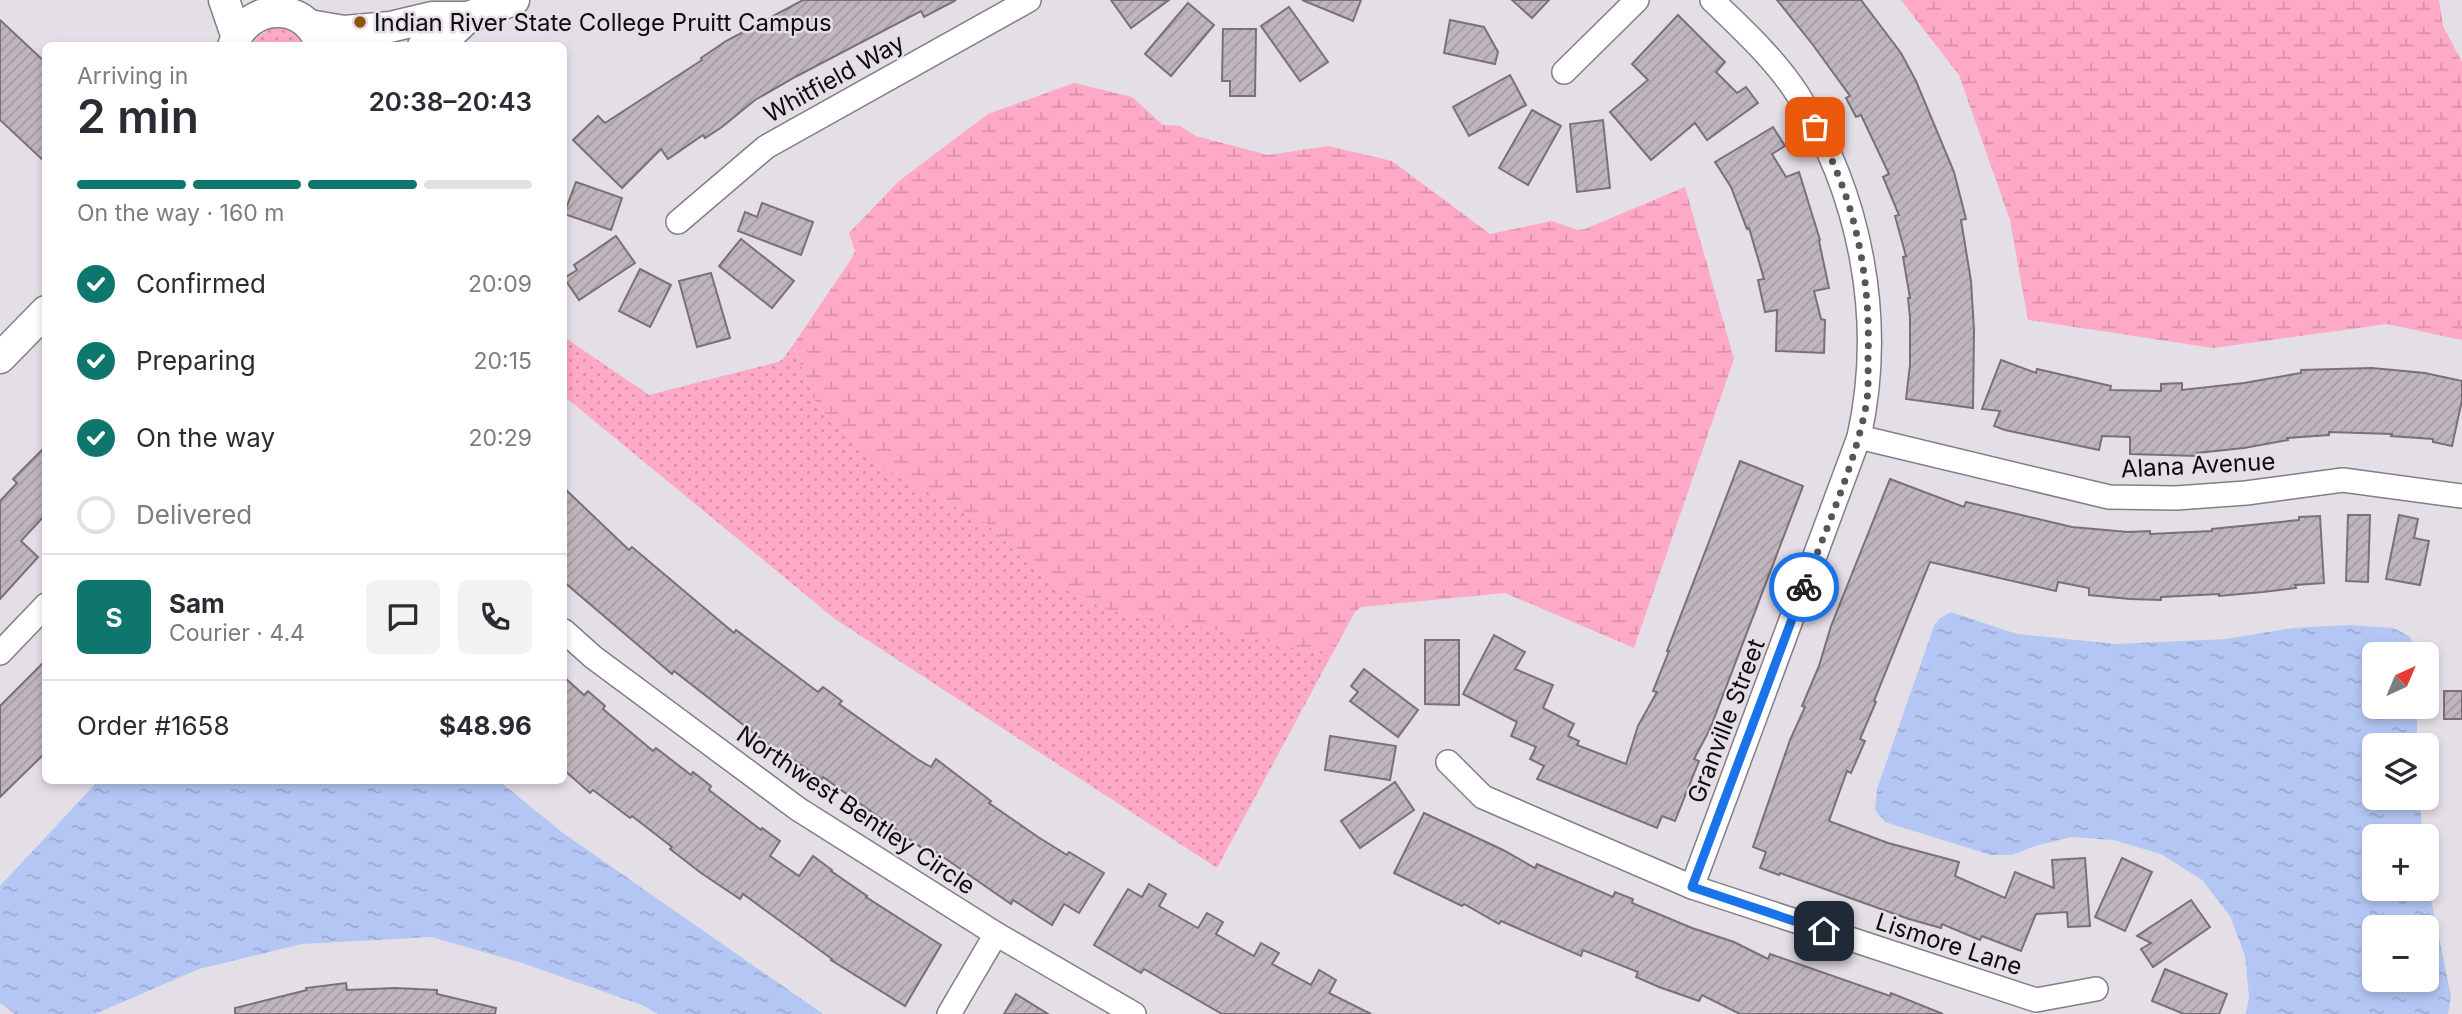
<!DOCTYPE html>
<meta charset="utf-8">
<style>
:root{--surface:#fff;--page:#f2f2f3;--text:#2b2b33;--muted:#7c7c81;--line:#e1e1e2;--accent:#0f766e}
body{margin:0;font-family:Inter,sans-serif;background:var(--page);color:var(--text);height:100vh;display:flex;flex-direction:column;font-size:26px;white-space:nowrap}
*{box-sizing:border-box;margin:0}
p{font-size:23px;color:var(--muted)}
.icon{flex:none;width:38px;height:38px;fill:none;stroke:currentColor;stroke-width:2;stroke-linecap:round;stroke-linejoin:round}
.map{position:relative;flex:1;overflow:hidden}
.drawer{position:absolute;left:42px;top:42px;width:525px;height:742px;display:flex;flex-direction:column;background:var(--surface);border-radius:10px;box-shadow:0 4px 10px #0003}
.drawer>*{flex:none}
.needle{width:46px;rotate:44deg}
.controls{position:absolute;left:2362px;top:642px;display:grid;gap:14px}
.controls a{display:grid;place-items:center;width:77px;height:77px;border-radius:10px;background:var(--surface);box-shadow:0 4px 10px #0003;font-size:35px}
.pin{position:absolute;display:grid;place-items:center;width:60px;height:60px;color:#fff;margin:-30px;border-radius:14px;box-shadow:0 4px 10px #0006}
.courier{position:absolute;display:grid;place-items:center;width:70px;height:70px;margin:-35px;border:5px solid #1a73e8;border-radius:50%;background:#fff;color:#222;box-shadow:0 2px 9px #0007}
.summary em{font-style:normal;font-weight:600}
.summary div{display:flex;flex-direction:column-reverse}
.summary{display:flex;align-items:center;justify-content:space-between;height:119px;padding:0 35px}
h1{font-size:46px;font-weight:600;line-height:52px}
.bar{display:grid;grid-template-columns:repeat(4,1fr);gap:10px 7px;align-content:center;height:84px;padding:0 35px}
.bar i{height:9px;border-radius:5px;background:var(--line)}
.bar .on{background:var(--accent)}
.bar p{grid-column:span 4}
.line{display:flex;align-items:center;gap:18px;padding:0 35px;border-top:2px solid var(--line)}
.line div{flex:1}
.round{display:grid;place-items:center;flex:none;width:74px;height:74px;border-radius:10px;background:var(--page)}
ol{padding:0 35px;list-style:none}
li{display:flex;align-items:center;gap:21px;height:77px}
li p{margin-inline-start:auto}
li .icon{padding:7px;border-radius:50%;background:var(--accent);color:#fff;stroke-width:4}
li:last-child{color:var(--muted)}
li i{width:38px;height:38px;border:4px solid var(--line);border-radius:50%}
.map>svg:first-child{display:block}
</style>
<div class="map">
<svg width="2462" height="1014" viewBox="0 0 2462 1014">
<defs>
<pattern id="grass-dots" width="8" height="8" patternUnits="userSpaceOnUse" patternTransform="scale(1.75)"><rect width="8" height="8" fill="#fea9c5"/><path d="M2 2h.1M6 6h.1" fill="none" stroke="#d890a8" stroke-width="1.8" stroke-linecap="round"/></pattern>
<pattern id="wetland-marsh" width="20" height="14" patternUnits="userSpaceOnUse" patternTransform="scale(1.75)"><rect width="20" height="14" fill="#fea9c5"/><path d="M1 5h8M5 5V1M11 12h8M15 12V8" fill="none" stroke="#d890a8"/></pattern>
<pattern id="water-ripples" width="26" height="14" patternUnits="userSpaceOnUse" patternTransform="scale(1.75)"><rect width="26" height="14" fill="#b4c6f4"/><path d="M2 4q2-2 4 0t4 0M15 11q2-2 4 0t4 0" fill="none" stroke="#9aa9d0"/></pattern>
<pattern id="building-hatch" width="6" height="6" patternUnits="userSpaceOnUse" patternTransform="scale(1.75)"><rect width="6" height="6" fill="#beb6bc"/><path d="M-1 1l2-2M0 6l6-6M5 7l2-2" fill="none" stroke="#a29ba0"/></pattern>
</defs>
<rect width="100%" height="100%" fill="#e4dfe7"/>
<g fill="url(#grass-dots)">
<path d="M272 28C286 27 297 32 303 45H252L257 37Z"/>
<path d="M564 337 649 395 778 362 783 359 793 345 816 404 871 461 987 524 1044 579 1108 610 1192 625 1331 656 1217 868 835 619 564 396Z"/>
</g>
<g fill="url(#wetland-marsh)">
<path d="M1901 0H2439L2443 26 2462 62V340L2387 324 2213 348 2028 320 2010 220 1959 75Z"/>
<path d="M1074 83 1132 97 1163 125 1180 126 1196 136 1268 155 1328 146 1392 161 1490 234 1552 221 1577 230 1585 229 1685 187 1734 359 1634 648 1505 593 1361 607 1355 612 1331 656 1192 625 1108 610 1044 579 987 524 871 461 816 404 793 345 852 258 855 251 849 233 899 181 988 114Z"/>
</g>
<g fill="url(#water-ripples)" fill-rule="evenodd">
<path d="M1951 612 2017 634 2116 644 2226 639 2293 628 2349 625 2393 628 2409 636 2419 654H2375V707H2417V745L2375 746V798H2419L2423 836H2375V889H2427V879L2451 996 2448 1014H2246L2249 997 2245 956 2230 916 2202 880 2161 854 2113 840 2071 837 2035 846 2012 855H1991L1885 822 1875 810 1877 789 1934 626 1940 618ZM2375 928H2427V980H2375Z"/>
<path d="M99 780 499 781 563 833 823 1014H658L642 1005 519 962 431 937 302 944 199 969 95 1014H15L0 1003V886Z"/>
</g>
<g fill="url(#building-hatch)" stroke="#797177" stroke-width="2">
<path d="M803 0H956L924 17 921 11 797 76 755 100 722 127 705 138 703 135 668 159 661 149 622 188 573 140 598 116 605 123 702 60 701 58 726 41Z"/>
<path d="M1111 0H1169L1131 28Z"/>
<path d="M1302 0H1361L1353 21Z"/>
<path d="M1512 0H1549L1532 18Z"/>
<path d="M1777 0H1861L1901 53 1916 81 1954 172 1966 219 1961 220 1971 281 1974 330 1973 408 1906 399 1910 365V318L1908 298H1910L1903 257 1906 256 1895 216 1899 215 1883 177 1889 174 1861 115 1856 117 1846 98 1850 96 1813 45Z"/>
<path d="M1188 3 1214 25 1171 76 1145 54Z"/>
<path d="M1289 7 1328 62 1300 81 1261 26Z"/>
<path d="M1678 15 1725 62 1716 72 1737 93 1746 87 1758 103 1707 140 1695 123 1651 160 1610 112 1648 80 1632 64Z"/>
<path d="M0 20 46 63V163L0 120Z"/>
<path d="M1450 20 1484 27 1498 52 1495 64 1444 53Z"/>
<path d="M1223 29H1256L1255 96H1230V81H1222Z"/>
<path d="M1510 75 1526 105 1469 136 1453 107Z"/>
<path d="M1532 110 1561 126 1528 185 1499 168Z"/>
<path d="M1603 120 1610 188 1577 192 1570 124Z"/>
<path d="M1773 127 1785 146 1772 154 1786 177 1799 172 1820 240 1819 241 1829 288 1814 291 1821 319 1825 320 1824 353 1776 351 1777 310 1765 312 1758 280 1764 279 1749 228 1747 229 1731 187 1715 162Z"/>
<path d="M576 182 622 198 611 230 564 214Z"/>
<path d="M762 203 813 222 801 255 738 231 745 212 757 217Z"/>
<path d="M616 236 635 263 579 300 564 278 577 270 574 265Z"/>
<path d="M741 239 794 281 772 308 719 266Z"/>
<path d="M640 269 671 285 650 327 619 311Z"/>
<path d="M711 273 730 338 697 347 679 281Z"/>
<path d="M2001 360 2036 373 2037 369 2111 386 2110 390 2161 391V384L2182 383V390L2244 383 2301 373V370L2372 368 2425 373 2462 381V400L2452 446 2433 442V439L2391 436 2392 434 2329 432V435L2287 438 2288 440 2244 448 2197 453V456L2130 454V437L2102 436 2099 450 2005 430 1994 426 2000 411 1982 409Z"/>
<path d="M46 446V514L21 541 38 557 0 599V501L17 483 13 479Z"/>
<path d="M1740 461 1803 486 1710 729 1694 759 1699 761 1675 821 1662 816 1657 828 1537 779 1544 766 1530 759 1536 747 1511 736 1517 722 1463 694 1494 635 1525 652 1515 669 1553 685 1543 708 1574 724 1568 736 1579 741 1577 745 1626 764 1638 726 1657 692 1653 691 1669 651H1667Z"/>
<path d="M1890 479 1964 507 1966 502 2072 527 2128 532 2150 531V534L2212 531V529L2299 520V517L2320 516 2324 583 2295 585 2296 588 2263 592 2219 596V594L2161 597V600L2130 599 2089 595V588L2058 582 2056 591 1930 562 1874 701 1876 702 1860 739 1865 741 1851 773 1847 771 1829 821 1888 843 1959 862 1955 876 2005 898 2015 872 2054 888 2052 860 2085 858 2090 926 2068 927 2067 912 2036 914 2021 951 1982 936 1980 940 1942 924 1941 928 1909 919 1780 873 1779 875 1760 868 1766 852 1753 847 1790 740 1805 707 1802 706 1819 666 1831 626Z"/>
<path d="M564 488 629 550 632 547 734 633 736 630 818 692 823 687 842 701 839 704 917 759 931 767 936 759 991 801 989 803 1038 837 1067 855 1069 852 1104 873 1079 913 1064 904 1052 925 1013 900 1011 904 936 852 933 856 823 777 822 779 783 753 782 755 674 671 672 674 564 582Z"/>
<path d="M2348 515H2370L2368 582 2346 581Z"/>
<path d="M2399 515 2418 519 2414 538 2429 541 2420 585 2386 579Z"/>
<path d="M1425 640H1459V705L1425 704Z"/>
<path d="M46 660V752L0 797V706Z"/>
<path d="M1364 669 1418 710 1398 737 1350 701 1358 692 1351 686Z"/>
<path d="M564 677 584 695 588 691 605 706 603 709 653 751 656 748 691 775 693 772 711 786 709 790 761 830 762 828 780 841 770 856 799 876 813 856 832 870 831 871 867 896 866 897 941 945 905 1006 831 960 832 959 743 894 740 899 701 873 670 849 672 847 632 816 630 818 593 790 590 793 564 770Z"/>
<rect x="2444" y="691" width="18" height="28"/>
<path d="M1330 736 1396 746 1390 780 1325 770Z"/>
<path d="M1395 782 1414 810 1360 848 1341 821Z"/>
<path d="M1424 813 1503 850 1535 868 1537 864 1613 897 1615 892 1633 899 1632 903 1692 928 1734 942 1768 959 1770 954 1890 996 1891 993 1943 1014H1740L1702 995 1699 1001 1659 987 1636 977 1638 972 1583 950 1581 956 1501 921 1499 924 1464 904 1462 906 1394 873Z"/>
<path d="M2122 858 2152 872 2125 931 2095 917Z"/>
<path d="M1149 884 1166 894 1159 906 1198 928 1207 913 1223 922 1216 934 1254 956 1261 943 1279 953 1272 964 1311 985 1319 970 1336 980 1329 993 1371 1014H1222L1144 969 1141 973 1094 945 1128 889 1142 897Z"/>
<path d="M2191 900 2210 927 2153 967 2141 949 2151 943 2137 936Z"/>
<path d="M2165 969 2227 994 2219 1014H2184L2152 1001Z"/>
<path d="M346 983 347 990 395 988 437 990V994L496 1008 495 1014H235V1008L307 990 306 988Z"/>
<path d="M1016 994 1048 1014H1004Z"/>
</g>
<g fill="none" stroke-linecap="round" stroke-linejoin="round">
<g stroke="#827e85" stroke-width="26">
<g id="minor">
<path d="M1564 72 1637 0"/>
<path d="M678 222 766 147 1029 0"/>
<path d="M1859 437 2109 497 2176 498 2246 493 2343 480 2462 496"/>
<path d="M564 631 593 657 798 809 996 934 1134 1014"/>
<path d="M0 653 46 605"/>
<path d="M1448 762 1483 797 1692 887 2036 1000 2096 989"/>
<path d="M1692 887 1859 437C1885 320 1861 195 1798 95 1775 59 1742 29 1712 0"/>
<path d="M949 1014 996 934"/>
</g>
</g>
<g stroke="#827e85" stroke-width="33">
<g id="tertiary">
<path d="M224 0 236 35"/>
<path d="M309 25 344 31 390 27 432 17H468L514 0"/>
<path d="M233 46C246 3 305 0 319 42"/>
<path d="M423 46 442 42 468 17"/>
<path d="M0 358 46 311"/>
</g>
</g>
<use href="#minor" stroke="#fff" stroke-width="23"/>
<use href="#tertiary" stroke="#fff" stroke-width="30"/>
</g>
<g fill="none" stroke-linecap="round" stroke-linejoin="round">
<path stroke="#585559" stroke-width="7" stroke-dasharray="0 12.6" d="M1804 587C1826 529 1854 467 1866 406 1869 390 1868 373 1868 358 1871 277 1855 197 1815 127"/>
<path stroke="#1a73e8" stroke-width="9" d="M1804 587 1692 887 1824 931"/>
</g>
<circle fill="#8d550a" stroke="#e4dfe7" stroke-width="2.5" cx="360" cy="22" r="7"/>
<g text-anchor="middle" dominant-baseline="central" stroke-width="5" stroke-linejoin="round" paint-order="stroke">
<g font-size="24" fill="#0c0b0d" stroke="#e4dfe7" text-anchor="start">
<text x="374" y="22">Indian River State College Pruitt Campus</text>
</g>
<g font-size="24" fill="#0c0b0d" stroke="#e4dfe7">
<text transform="translate(834 78) rotate(-29)">Whitfield Way</text>
<text transform="translate(2198 465) rotate(-3)">Alana Avenue</text>
<text transform="translate(1726 721) rotate(-69)">Granville Street</text>
<text transform="translate(856 810) rotate(34)">Northwest Bentley Circle</text>
<text transform="translate(1949 944) rotate(18)">Lismore Lane</text>
</g>
</g>
</svg>
<div class="controls">
<a><svg class="needle" viewBox="-14 -14 28 28"><path d="M0-13l5 13h-10z" fill="#e53935"/><path d="M0 13l5-13h-10z" fill="#7c7c81"/></svg></a>
<a><svg class="icon" aria-label="layers" viewBox="0 0 24 24"><path d="M12 4l9 5-9 5-9-5zM3 14l9 5 9-5"/></svg></a>
<a>+</a>
<a>−</a>
</div>
<div class="pin" style="left:1815px;top:127px;background:#ea580c"><svg class="icon" aria-label="bag" viewBox="0 0 24 24"><path d="M5 8h14l-1 12H6zM9 8a3 3 0 0 1 6 0"/></svg></div>
<div class="pin" style="left:1824px;top:931px;background:#1f2937"><svg class="icon" aria-label="home" viewBox="0 0 24 24"><path d="M3 11l9-7 9 7M6 9v11h12V9"/></svg></div>
<div class="courier" style="left:1804px;top:587px"><svg class="icon" aria-label="bike" viewBox="0 0 24 24"><circle cx="6" cy="16" r="4"/><circle cx="18" cy="16" r="4"/><path d="M6 16l4-8h5l3 8M10 8l3 8H6M13 5h3"/></svg></div>
<section class="drawer">
<div class="summary"><div><h1>2 min</h1><p>Arriving in</p></div><em>20:38–20:43</em></div>
<div class="bar"><i class="on"></i><i class="on"></i><i class="on"></i><i></i><p>On the way · 160 m</p></div>
<ol>
<li><svg class="icon" aria-label="check" viewBox="0 0 24 24"><path d="M5 12l5 5 9-10"/></svg>Confirmed<p>20:09</p></li>
<li><svg class="icon" aria-label="check" viewBox="0 0 24 24"><path d="M5 12l5 5 9-10"/></svg>Preparing<p>20:15</p></li>
<li><svg class="icon" aria-label="check" viewBox="0 0 24 24"><path d="M5 12l5 5 9-10"/></svg>On the way<p>20:29</p></li>
<li><i></i>Delivered</li>
</ol>
<div class="line" style="height:126px"><b class="round" style="background:var(--accent);color:#fff">S</b><div><b>Sam</b><p>Courier · 4.4</p></div><a class="round"><svg class="icon" aria-label="chat" viewBox="0 0 24 24"><path d="M4 5h16v11H9l-5 4z"/></svg></a><a class="round"><svg class="icon" aria-label="phone" viewBox="0 0 24 24"><path d="M5 4h4l2 5-3 2q2 4 5 5l2-3 5 2v4C11 20 4 13 5 4z"/></svg></a></div>
<div class="line" style="height:91px"><div>Order #1658</div><b>$48.96</b></div>
</section>
</div>
